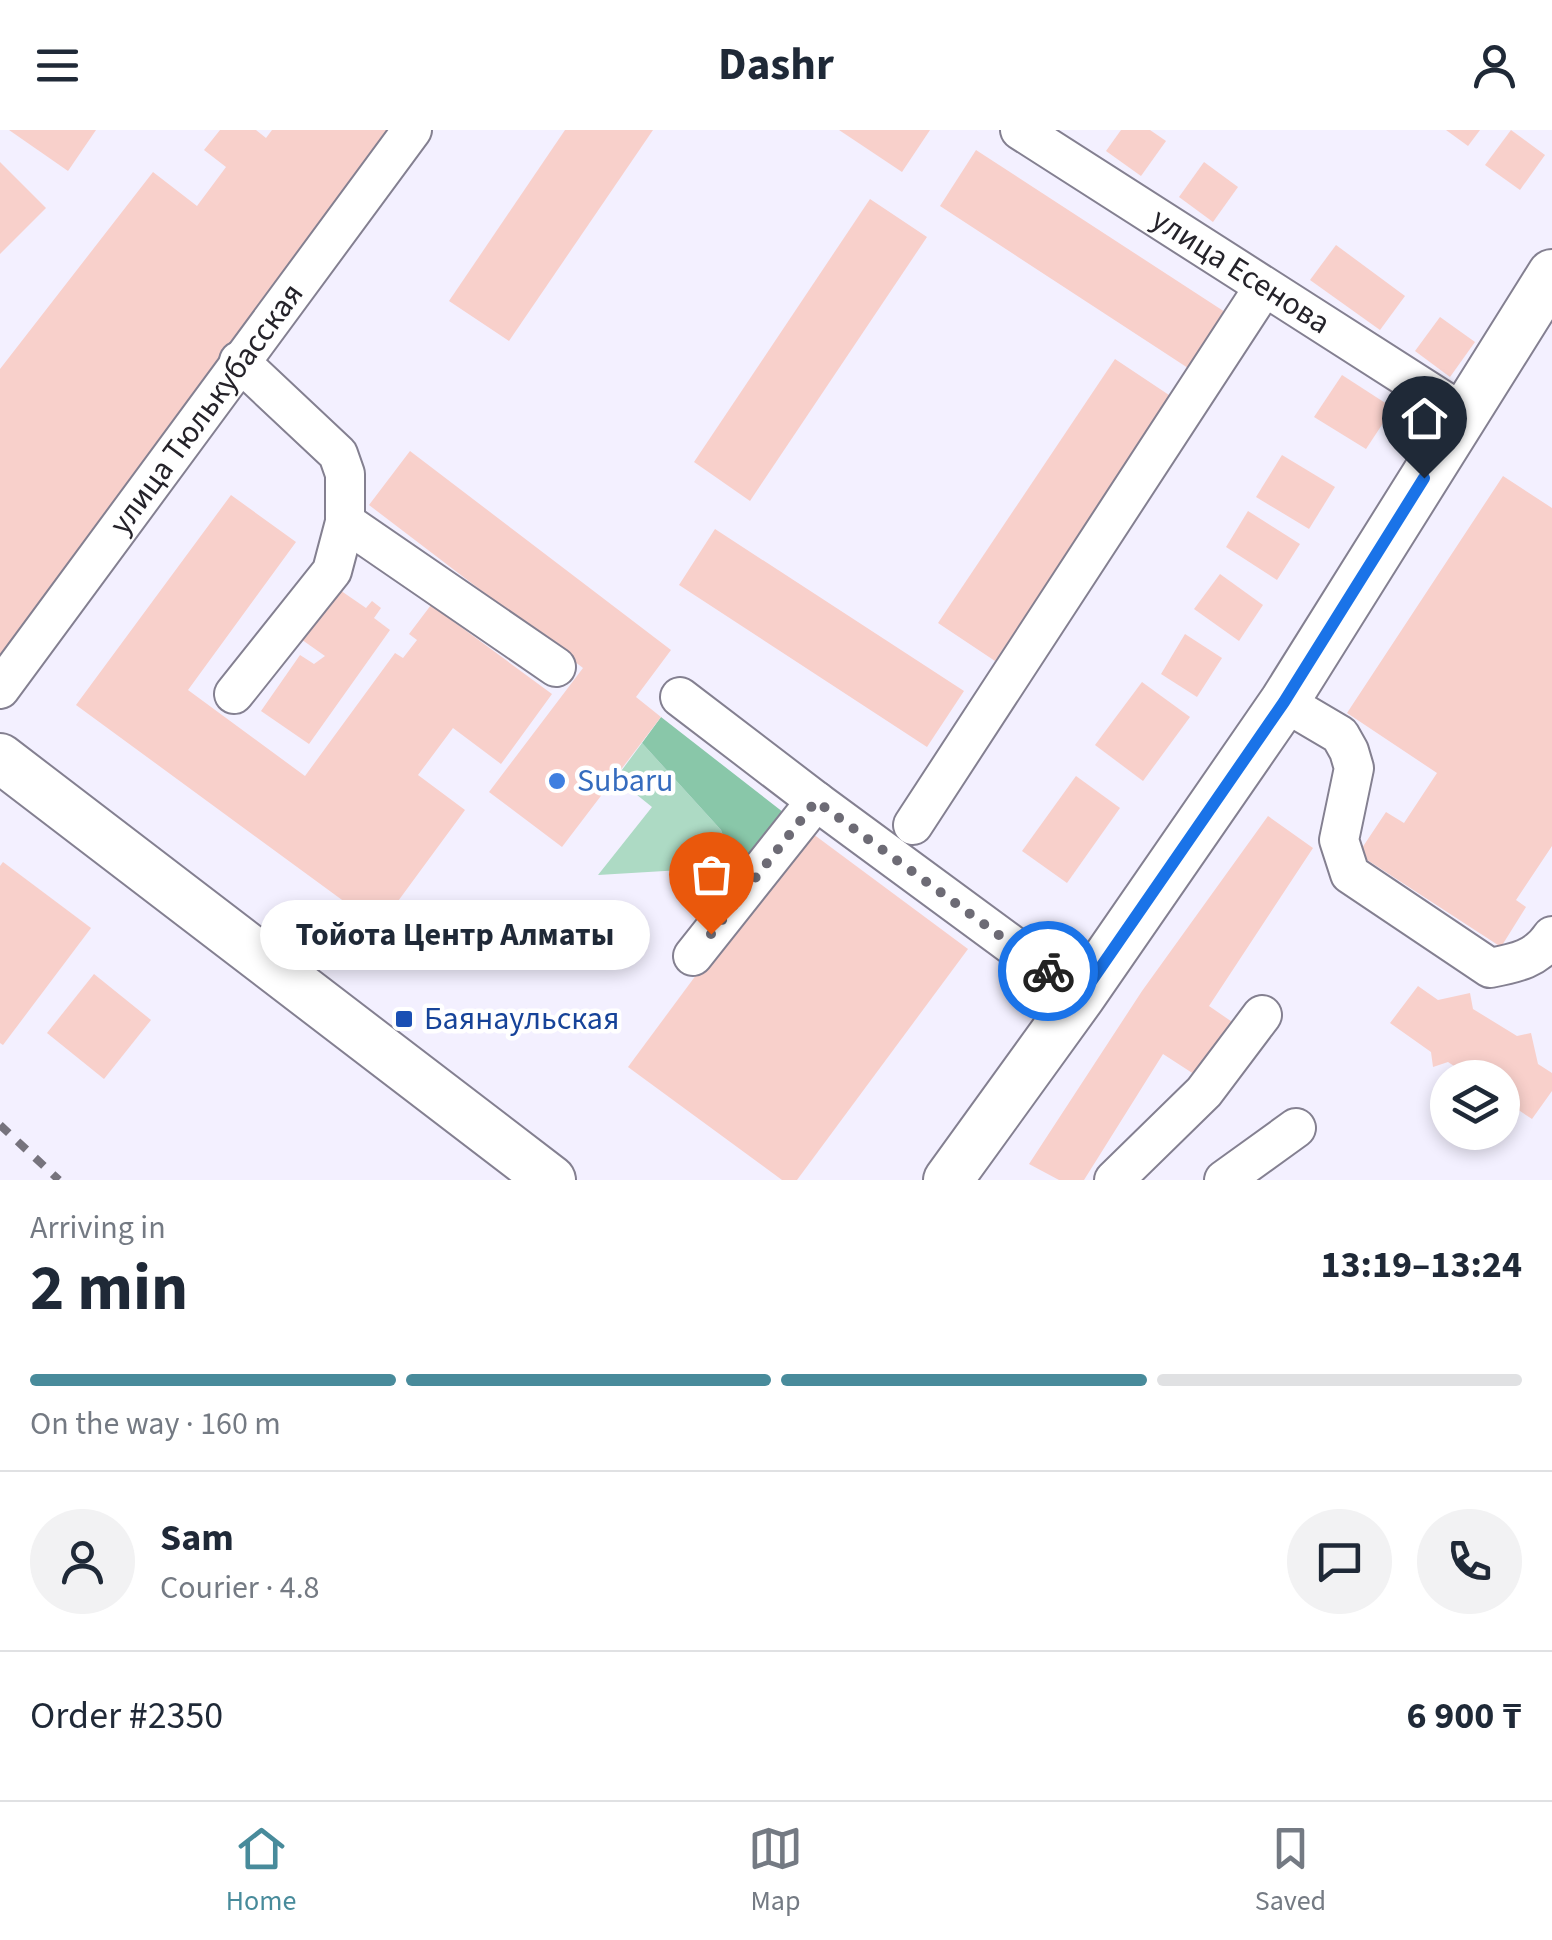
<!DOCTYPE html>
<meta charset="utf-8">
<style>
:root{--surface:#fff;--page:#f2f2f3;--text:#1f2937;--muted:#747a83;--line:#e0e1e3;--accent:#488b9b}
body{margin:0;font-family:"Source Sans 3",sans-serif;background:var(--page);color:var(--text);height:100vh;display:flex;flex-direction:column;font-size:38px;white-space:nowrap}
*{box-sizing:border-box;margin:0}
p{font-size:32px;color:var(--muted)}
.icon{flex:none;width:55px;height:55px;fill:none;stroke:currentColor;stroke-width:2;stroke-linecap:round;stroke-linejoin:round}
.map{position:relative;height:1050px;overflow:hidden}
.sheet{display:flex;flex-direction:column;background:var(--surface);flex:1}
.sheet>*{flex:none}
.controls{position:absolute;left:1430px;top:930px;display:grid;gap:20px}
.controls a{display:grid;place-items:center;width:90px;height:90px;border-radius:50%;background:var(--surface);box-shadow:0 5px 15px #0003;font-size:50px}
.pin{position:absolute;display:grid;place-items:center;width:85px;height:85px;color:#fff;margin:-102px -42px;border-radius:50% 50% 50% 0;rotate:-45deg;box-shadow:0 0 10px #0007}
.pin .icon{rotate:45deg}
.courier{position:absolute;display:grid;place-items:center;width:100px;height:100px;margin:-50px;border:8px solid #1a73e8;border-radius:50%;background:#fff;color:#222;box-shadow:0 2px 12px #0007}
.bubble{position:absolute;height:70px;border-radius:35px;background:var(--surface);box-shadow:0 5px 15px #0003;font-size:32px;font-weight:700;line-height:70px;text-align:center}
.headline em{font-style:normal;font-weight:700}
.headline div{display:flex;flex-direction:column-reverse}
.headline{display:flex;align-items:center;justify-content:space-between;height:170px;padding:0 30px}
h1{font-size:65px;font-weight:700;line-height:75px}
.bar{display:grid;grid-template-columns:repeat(4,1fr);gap:15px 10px;align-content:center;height:120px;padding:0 30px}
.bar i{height:12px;border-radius:8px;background:var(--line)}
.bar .on{background:var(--accent)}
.bar p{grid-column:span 4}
.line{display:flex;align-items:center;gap:25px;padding:0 30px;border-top:2px solid var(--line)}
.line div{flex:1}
.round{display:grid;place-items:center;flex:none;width:105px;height:105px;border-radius:52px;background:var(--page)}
header{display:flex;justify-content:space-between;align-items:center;height:130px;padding:0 30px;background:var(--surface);font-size:45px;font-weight:700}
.tabs{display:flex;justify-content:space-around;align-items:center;height:140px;border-top:2px solid var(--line);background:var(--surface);font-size:28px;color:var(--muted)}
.tabs a{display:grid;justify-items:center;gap:5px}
.tabs .on{color:var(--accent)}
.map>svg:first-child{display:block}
</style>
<header><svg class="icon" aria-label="menu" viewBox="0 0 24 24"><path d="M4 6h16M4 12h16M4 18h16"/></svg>Dashr<svg class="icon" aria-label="person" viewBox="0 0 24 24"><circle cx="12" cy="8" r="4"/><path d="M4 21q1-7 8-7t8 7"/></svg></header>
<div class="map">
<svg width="1552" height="1050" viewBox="0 0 1552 1050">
<rect width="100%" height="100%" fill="#f3f0ff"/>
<path fill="#addac4" d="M642 613 721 700 738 746 727 761 698 739 598 745 652 677 616 648Z"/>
<path fill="#89c7a9" d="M661 587 788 686 738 746 721 700 642 613Z"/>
<g fill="#f8d0cb">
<path d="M9 0H96L68 41Z"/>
<path d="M220 0H256L266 8 272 0H391L0 525V239L153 42 197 76 226 37 204 20Z"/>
<path d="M565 0H653L509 211 449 171Z"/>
<path d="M839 0H930L902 42Z"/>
<path d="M1121 0H1150L1166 11 1141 46 1106 21Z"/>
<path d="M1446 0H1480L1468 16Z"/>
<path d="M1511 0 1545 25 1520 60 1485 35Z"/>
<path d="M976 20 1225 182 1188 238 940 76Z"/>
<path d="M0 32 46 78 0 124Z"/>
<path d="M1204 32 1238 57 1213 92 1179 67Z"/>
<path d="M870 69 927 107 750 371 694 332Z"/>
<path d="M1336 115 1405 166 1380 200 1310 150Z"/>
<path d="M1440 187 1475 212 1450 247 1415 221Z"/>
<path d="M1115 229 1172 267 995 531 938 493Z"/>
<path d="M1342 245 1393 278 1366 319 1314 287Z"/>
<path d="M410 321 671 520 636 567 661 587 562 717 489 662 583 538 369 375Z"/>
<path d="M1282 325 1335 357 1309 399 1256 367Z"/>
<path d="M1503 346 1552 378V716L1516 770 1526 777 1501 817 1358 724 1386 682 1404 693 1437 643 1347 583Z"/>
<path d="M231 365 296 412 188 560 305 646 395 523 403 528 417 510 409 504 431 475 552 564 501 634 453 598 418 645 465 680 379 797 76 575Z"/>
<path d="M1248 381 1300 414 1277 450 1226 417Z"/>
<path d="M715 399 964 561 927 617 679 455Z"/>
<path d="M1220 444 1263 475 1239 511 1194 479Z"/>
<path d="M334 456 366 478 372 471 381 478 374 488 390 500 309 614 261 581 300 525 314 534 325 526 298 507Z"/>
<path d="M1185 504 1222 528 1197 567 1161 544Z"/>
<path d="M1142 552 1190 587 1143 651 1095 615Z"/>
<path d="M1076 646 1120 678 1067 753 1022 721Z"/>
<path d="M1268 686 1313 718 1209 876 1238 896 1200 948 1163 924 1084 1050H1059L1029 1034 1142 861Z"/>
<path d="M805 698 968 819 797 1050H782L628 937Z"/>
<path d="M3 732 91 798 3 915 0 913V736Z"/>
<path d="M94 844 151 890 104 949 47 903Z"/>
<path d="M1418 856 1438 870 1470 863 1473 879 1517 906 1531 903 1538 934 1552 943V961L1532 989 1502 969V948H1472L1448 932 1433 937 1431 922 1390 893Z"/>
</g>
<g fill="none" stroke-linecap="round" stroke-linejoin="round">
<g stroke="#848091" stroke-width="42">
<g id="minor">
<path id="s1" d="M1020 0 1464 284"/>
<path d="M345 392 556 537"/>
<path id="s2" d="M0 559 412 0"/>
<path d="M234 564 332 441 345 392V344L338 324 239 231"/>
<path d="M680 567 816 671 1081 866"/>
<path d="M1284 572 1340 605 1349 621 1354 638 1339 710 1350 744 1490 838C1516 833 1537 829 1552 806"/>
<path d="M913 695 1264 157"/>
<path d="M693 826 816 671"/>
<path d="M1114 1050 1204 962 1262 885"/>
<path d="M1224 1050 1296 998"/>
</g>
</g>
<g stroke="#848091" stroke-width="52">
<g id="major">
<path d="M0 628 551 1050"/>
<path d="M948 1050 1081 866 1284 572 1552 144"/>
</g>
</g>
<use href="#minor" stroke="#fff" stroke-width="38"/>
<use href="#major" stroke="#fff" stroke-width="48"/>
<path stroke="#76737d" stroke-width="8" stroke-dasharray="12 12" stroke-linecap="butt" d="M0 995 59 1050"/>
</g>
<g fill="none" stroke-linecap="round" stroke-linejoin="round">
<path stroke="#6d6b75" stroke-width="10" stroke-dasharray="0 18" d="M711 804 816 671 1048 841"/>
<path stroke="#1a73e8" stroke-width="12" d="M1048 841 1081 866 1284 572 1424 348"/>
</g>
<circle fill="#3f7fe0" stroke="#fff" stroke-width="4" cx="557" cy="651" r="10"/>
<rect fill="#1a4fb4" stroke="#fff" stroke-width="4" x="394" y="879" width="20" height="20" rx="5"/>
<g text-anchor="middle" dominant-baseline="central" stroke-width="9" stroke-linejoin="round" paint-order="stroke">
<g font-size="32" fill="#25232a" stroke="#fff">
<text stroke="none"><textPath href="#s1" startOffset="262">улица Есенова</textPath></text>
<text stroke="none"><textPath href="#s2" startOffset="348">улица Тюлькубасская</textPath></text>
</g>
<g font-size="32" fill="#366cbe" stroke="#fff" text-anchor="start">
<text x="577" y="651">Subaru</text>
</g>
<g font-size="32" fill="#164399" stroke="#fff" text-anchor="start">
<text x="424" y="889">Баянаульская</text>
</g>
</g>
</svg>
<div class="controls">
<a><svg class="icon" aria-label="layers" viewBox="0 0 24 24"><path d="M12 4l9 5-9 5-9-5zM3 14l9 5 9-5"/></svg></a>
</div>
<div class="pin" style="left:711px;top:804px;background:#ea580c"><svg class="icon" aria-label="bag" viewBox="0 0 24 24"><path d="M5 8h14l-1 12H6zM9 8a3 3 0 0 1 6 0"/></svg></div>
<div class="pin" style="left:1424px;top:348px;background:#1f2937"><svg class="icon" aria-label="home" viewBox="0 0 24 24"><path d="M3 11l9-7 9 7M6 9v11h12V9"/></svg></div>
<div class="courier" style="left:1048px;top:841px"><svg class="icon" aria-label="bike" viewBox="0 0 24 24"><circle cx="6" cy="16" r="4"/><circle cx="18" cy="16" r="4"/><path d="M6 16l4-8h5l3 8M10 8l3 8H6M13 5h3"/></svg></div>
<div class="bubble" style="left:260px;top:770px;width:390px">Тойота Центр Алматы</div>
</div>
<section class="sheet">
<div class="headline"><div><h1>2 min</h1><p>Arriving in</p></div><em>13:19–13:24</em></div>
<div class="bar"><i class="on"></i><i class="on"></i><i class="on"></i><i></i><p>On the way · 160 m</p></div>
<div class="line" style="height:180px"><a class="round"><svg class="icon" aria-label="person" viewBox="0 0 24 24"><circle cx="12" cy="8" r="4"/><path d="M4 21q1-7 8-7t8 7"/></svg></a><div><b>Sam</b><p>Courier · 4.8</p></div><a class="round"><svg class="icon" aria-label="chat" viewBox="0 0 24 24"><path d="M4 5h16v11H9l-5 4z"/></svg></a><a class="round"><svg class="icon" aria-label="phone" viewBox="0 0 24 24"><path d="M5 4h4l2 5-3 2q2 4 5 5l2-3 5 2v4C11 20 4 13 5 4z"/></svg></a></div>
<div class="line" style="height:130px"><div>Order #2350</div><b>6 900 ₸</b></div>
</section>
<nav class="tabs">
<a class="on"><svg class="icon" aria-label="home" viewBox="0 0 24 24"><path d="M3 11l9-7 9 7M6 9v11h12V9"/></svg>Home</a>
<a><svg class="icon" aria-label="map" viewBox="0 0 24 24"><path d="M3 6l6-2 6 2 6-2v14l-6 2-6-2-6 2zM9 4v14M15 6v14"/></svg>Map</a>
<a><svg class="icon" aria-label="saved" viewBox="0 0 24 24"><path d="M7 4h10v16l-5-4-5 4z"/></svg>Saved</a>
</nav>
